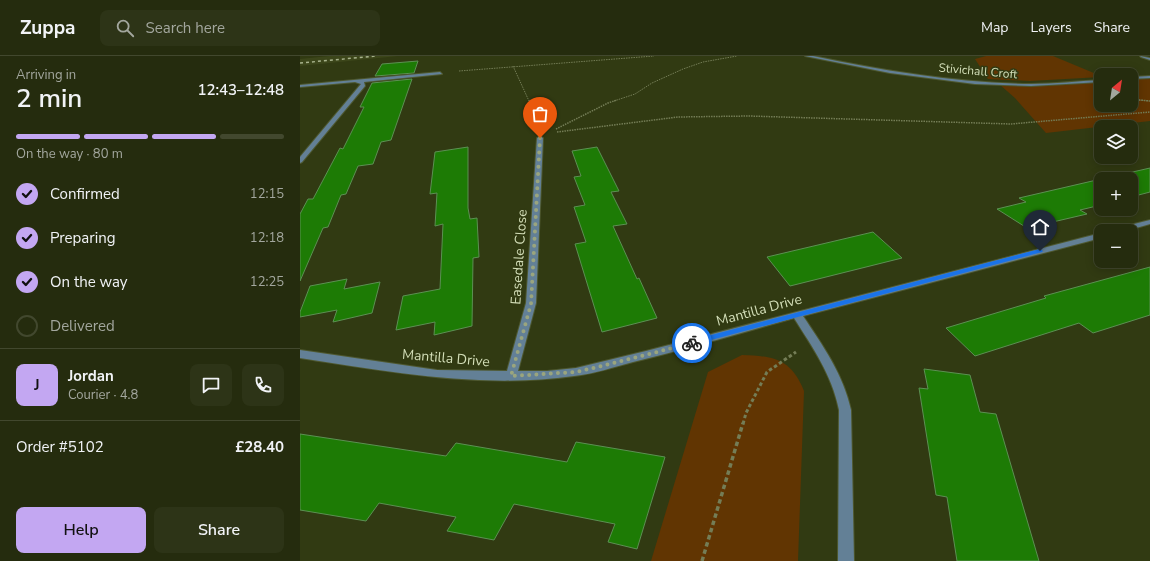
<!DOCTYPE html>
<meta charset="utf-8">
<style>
:root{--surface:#252c0e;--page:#2d3417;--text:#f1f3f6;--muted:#a3a79e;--line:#42482e;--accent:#c3a7f2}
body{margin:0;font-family:"Nunito Sans",sans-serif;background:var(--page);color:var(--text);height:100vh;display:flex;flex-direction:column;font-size:15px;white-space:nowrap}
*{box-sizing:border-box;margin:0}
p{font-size:13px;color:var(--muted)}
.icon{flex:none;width:22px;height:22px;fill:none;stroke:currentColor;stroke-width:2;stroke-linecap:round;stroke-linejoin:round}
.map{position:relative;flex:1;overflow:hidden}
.drawer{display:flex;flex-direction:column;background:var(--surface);width:300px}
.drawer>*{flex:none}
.needle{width:26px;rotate:30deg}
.buttons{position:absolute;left:794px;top:12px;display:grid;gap:8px}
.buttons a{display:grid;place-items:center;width:44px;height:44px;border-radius:8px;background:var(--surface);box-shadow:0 2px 10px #0003,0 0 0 1px var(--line);font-size:20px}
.pin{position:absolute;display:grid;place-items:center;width:34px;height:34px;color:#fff;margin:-41px -17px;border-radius:50% 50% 50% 0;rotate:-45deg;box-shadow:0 0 4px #0007}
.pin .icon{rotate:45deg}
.courier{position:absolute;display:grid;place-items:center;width:40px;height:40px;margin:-20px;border:3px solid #1a73e8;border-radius:50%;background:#fff;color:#222;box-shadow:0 1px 5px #0007}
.summary em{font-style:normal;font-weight:600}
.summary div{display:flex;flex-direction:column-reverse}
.summary{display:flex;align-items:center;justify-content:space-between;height:68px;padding:0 16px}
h1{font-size:26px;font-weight:600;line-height:30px}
.bar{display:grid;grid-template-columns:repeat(4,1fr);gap:6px 4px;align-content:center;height:48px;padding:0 16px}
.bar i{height:5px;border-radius:3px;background:var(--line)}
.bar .on{background:var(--accent)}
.bar p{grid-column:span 4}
.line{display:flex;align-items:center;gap:10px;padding:0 16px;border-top:1px solid var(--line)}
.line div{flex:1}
.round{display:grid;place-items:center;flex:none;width:42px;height:42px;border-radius:8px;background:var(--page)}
ol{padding:0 16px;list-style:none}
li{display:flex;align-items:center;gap:12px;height:44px}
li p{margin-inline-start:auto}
li .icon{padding:4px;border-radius:50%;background:var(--accent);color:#111;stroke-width:4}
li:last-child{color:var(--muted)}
li i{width:22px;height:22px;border:2px solid var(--line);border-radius:50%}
.cta{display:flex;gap:8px;margin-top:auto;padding:8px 16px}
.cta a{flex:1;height:46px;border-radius:8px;background:var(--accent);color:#111;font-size:16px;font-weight:600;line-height:46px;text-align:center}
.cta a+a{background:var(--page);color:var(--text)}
header{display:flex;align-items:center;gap:24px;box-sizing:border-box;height:56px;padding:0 20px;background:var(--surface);border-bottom:1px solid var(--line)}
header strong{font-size:19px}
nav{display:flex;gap:22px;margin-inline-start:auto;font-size:14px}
.search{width:280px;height:36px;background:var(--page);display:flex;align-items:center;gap:10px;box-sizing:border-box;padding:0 14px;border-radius:8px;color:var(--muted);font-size:15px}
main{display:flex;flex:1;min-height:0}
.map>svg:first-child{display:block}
</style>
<header>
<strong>Zuppa</strong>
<div class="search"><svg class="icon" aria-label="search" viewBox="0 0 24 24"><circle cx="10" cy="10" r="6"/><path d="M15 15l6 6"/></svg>Search here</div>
<nav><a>Map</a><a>Layers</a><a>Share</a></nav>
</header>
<main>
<section class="drawer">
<div class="summary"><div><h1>2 min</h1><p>Arriving in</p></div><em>12:43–12:48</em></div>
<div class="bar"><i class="on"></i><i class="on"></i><i class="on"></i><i></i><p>On the way · 80 m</p></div>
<ol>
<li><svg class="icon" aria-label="check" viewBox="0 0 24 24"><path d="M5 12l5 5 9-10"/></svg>Confirmed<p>12:15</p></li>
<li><svg class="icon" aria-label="check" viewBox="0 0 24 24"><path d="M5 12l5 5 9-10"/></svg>Preparing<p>12:18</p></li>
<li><svg class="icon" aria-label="check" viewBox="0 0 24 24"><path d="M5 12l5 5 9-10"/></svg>On the way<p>12:25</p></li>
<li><i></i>Delivered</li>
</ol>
<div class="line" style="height:72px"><b class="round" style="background:var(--accent);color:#111">J</b><div><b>Jordan</b><p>Courier · 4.8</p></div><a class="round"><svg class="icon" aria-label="chat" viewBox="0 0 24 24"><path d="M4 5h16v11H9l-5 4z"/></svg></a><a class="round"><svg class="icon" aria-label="phone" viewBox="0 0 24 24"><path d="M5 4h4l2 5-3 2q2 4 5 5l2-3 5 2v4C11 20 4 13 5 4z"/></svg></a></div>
<div class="line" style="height:52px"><div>Order #5102</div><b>£28.40</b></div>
<div class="cta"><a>Help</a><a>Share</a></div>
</section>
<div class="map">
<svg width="850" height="505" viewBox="0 0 850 505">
<rect width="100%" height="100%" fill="#313a12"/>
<path fill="#3c461a" d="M29 0H98L0 10V3Z"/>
<g fill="#613502">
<path d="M686 0H753L801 20V21L730 25 688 23 675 3Z"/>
<path d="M850 21V65L746 77 715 42 699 28 729 29 801 25V49H831V22Z"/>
<path d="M442 299C474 300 491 303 504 335L498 505H351L408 316Z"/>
</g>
<g fill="#1d7b05" stroke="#5c9053">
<path d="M118 5 114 17 75 20 82 8Z"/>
<path d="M112 23 91 84 81 86 73 108 58 110 46 138 41 139 28 171 23 172 0 225V158L8 143H13L40 92 43 93 64 51H60L72 27Z"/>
<path d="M168 91V152L170 163 177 162 179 201 173 202 172 270 134 279 135 266 96 274 103 240 140 233 143 168 135 170 137 137 130 138 135 96Z"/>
<path d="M297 91 319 135 311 136 327 168 313 170 337 223 339 222 357 262 302 276 275 188 286 186 274 151 285 149 274 121 281 120 272 95Z"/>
<path d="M850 112V136L831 141V123H802Z"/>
<path d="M801 123V149L780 154 787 158 727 172 697 153 726 146 719 142Z"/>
<path d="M573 176 602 202 490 230 467 201Z"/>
<path d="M850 211V259L793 277 779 267 675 300 646 272 746 242 744 240Z"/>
<path d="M47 223 44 233 80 226 72 257 33 266 37 254 0 261V256L10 230Z"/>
<path d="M624 313 670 319 680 356 696 358 739 505H657L647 441 636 439 619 332 628 333Z"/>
<path d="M0 378 146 400 156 387 267 406 276 386 365 401 337 493 308 486 315 468 214 448 194 484 147 475 156 461 79 447 66 465 0 454Z"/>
</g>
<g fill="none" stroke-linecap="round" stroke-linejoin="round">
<g stroke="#4e5830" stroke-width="2">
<g id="minor">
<path d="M505 0H513C585 15 657 27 731 28 754 28 778 25 801 24V26L731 30 675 28 590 17Z"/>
<path d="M840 0 850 2V4L841 1Z"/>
<path d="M140 16 142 18 64 26 65 30 2 106 0 107V101L61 28 55 26 0 31V29Z"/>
<path d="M850 20V22L831 23V21Z"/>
<path d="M240 80 243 82 236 247 218 315H247L276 312 346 295 801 177V182L503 260C523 290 543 318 551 354L554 505H538L539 354C532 319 513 292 494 262 441 277 387 293 333 306 314 311 294 318 274 320 182 333 91 316 0 302V294L137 314 207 315 226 247 237 82Z"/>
<path d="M850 164V168L826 175H813L814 173Z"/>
</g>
</g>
<g stroke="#747d56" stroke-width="1" stroke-dasharray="1.5 1" stroke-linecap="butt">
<path d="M213 10 229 45"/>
<path d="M159 15 354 0"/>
<path d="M831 43 849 45"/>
<path d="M314 45 335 38 352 27 383 13 403 6 437 0"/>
</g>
<g stroke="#747d56" stroke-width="1.5" stroke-dasharray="1.5 1" stroke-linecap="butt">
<path d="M229 44 239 66"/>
<path d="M839 44 850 45"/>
<path d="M256 73 308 47 317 44"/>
<path d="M257 76 378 61 449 60 711 68 850 56"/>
</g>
<path stroke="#747d56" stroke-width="3" stroke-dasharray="3.5 2.5" stroke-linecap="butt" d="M443 368 446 357 467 316 496 296"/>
<path stroke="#747d56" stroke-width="3.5" stroke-dasharray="4.5 3" stroke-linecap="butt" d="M402 505 443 367"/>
<use href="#minor" fill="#638096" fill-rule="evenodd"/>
<path stroke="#a8b38c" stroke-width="1.5" stroke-dasharray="3 3" stroke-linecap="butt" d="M0 7 76 0"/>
</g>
<path fill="#1a73e8" d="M740 193 743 195 742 196 392 289 389 287 392 284Z"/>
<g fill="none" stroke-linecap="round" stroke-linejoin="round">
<path stroke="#9aa57e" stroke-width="4" stroke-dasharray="0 7.2" d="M240 82 231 248 211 320 276 316 302 310 392 287"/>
</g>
<g text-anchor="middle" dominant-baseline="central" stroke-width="3" stroke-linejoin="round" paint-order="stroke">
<g font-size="12" fill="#d3deb8" stroke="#313a12">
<text transform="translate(678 15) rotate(5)">Stivichall Croft</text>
</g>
<g font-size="14" fill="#d3deb8" stroke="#313a12">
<text transform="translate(219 201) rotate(-86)">Easedale Close</text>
<text transform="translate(459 254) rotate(-15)">Mantilla Drive</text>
<text transform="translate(146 302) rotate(5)">Mantilla Drive</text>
</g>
</g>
</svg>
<div class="buttons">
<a><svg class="needle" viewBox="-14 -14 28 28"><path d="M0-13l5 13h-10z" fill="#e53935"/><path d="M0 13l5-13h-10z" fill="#a3a79e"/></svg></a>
<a><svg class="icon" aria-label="layers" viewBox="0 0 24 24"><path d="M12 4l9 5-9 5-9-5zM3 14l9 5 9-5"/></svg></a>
<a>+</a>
<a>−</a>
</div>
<div class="pin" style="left:240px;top:82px;background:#ea580c"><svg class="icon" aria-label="bag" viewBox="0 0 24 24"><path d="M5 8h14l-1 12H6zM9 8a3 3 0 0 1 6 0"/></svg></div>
<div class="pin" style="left:740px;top:195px;background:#1f2937"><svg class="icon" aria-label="home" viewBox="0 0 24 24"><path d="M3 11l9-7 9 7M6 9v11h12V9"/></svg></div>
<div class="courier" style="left:392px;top:287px"><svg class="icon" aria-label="bike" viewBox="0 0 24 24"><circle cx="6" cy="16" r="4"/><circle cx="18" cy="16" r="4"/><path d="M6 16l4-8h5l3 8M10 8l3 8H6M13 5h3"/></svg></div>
</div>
</main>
